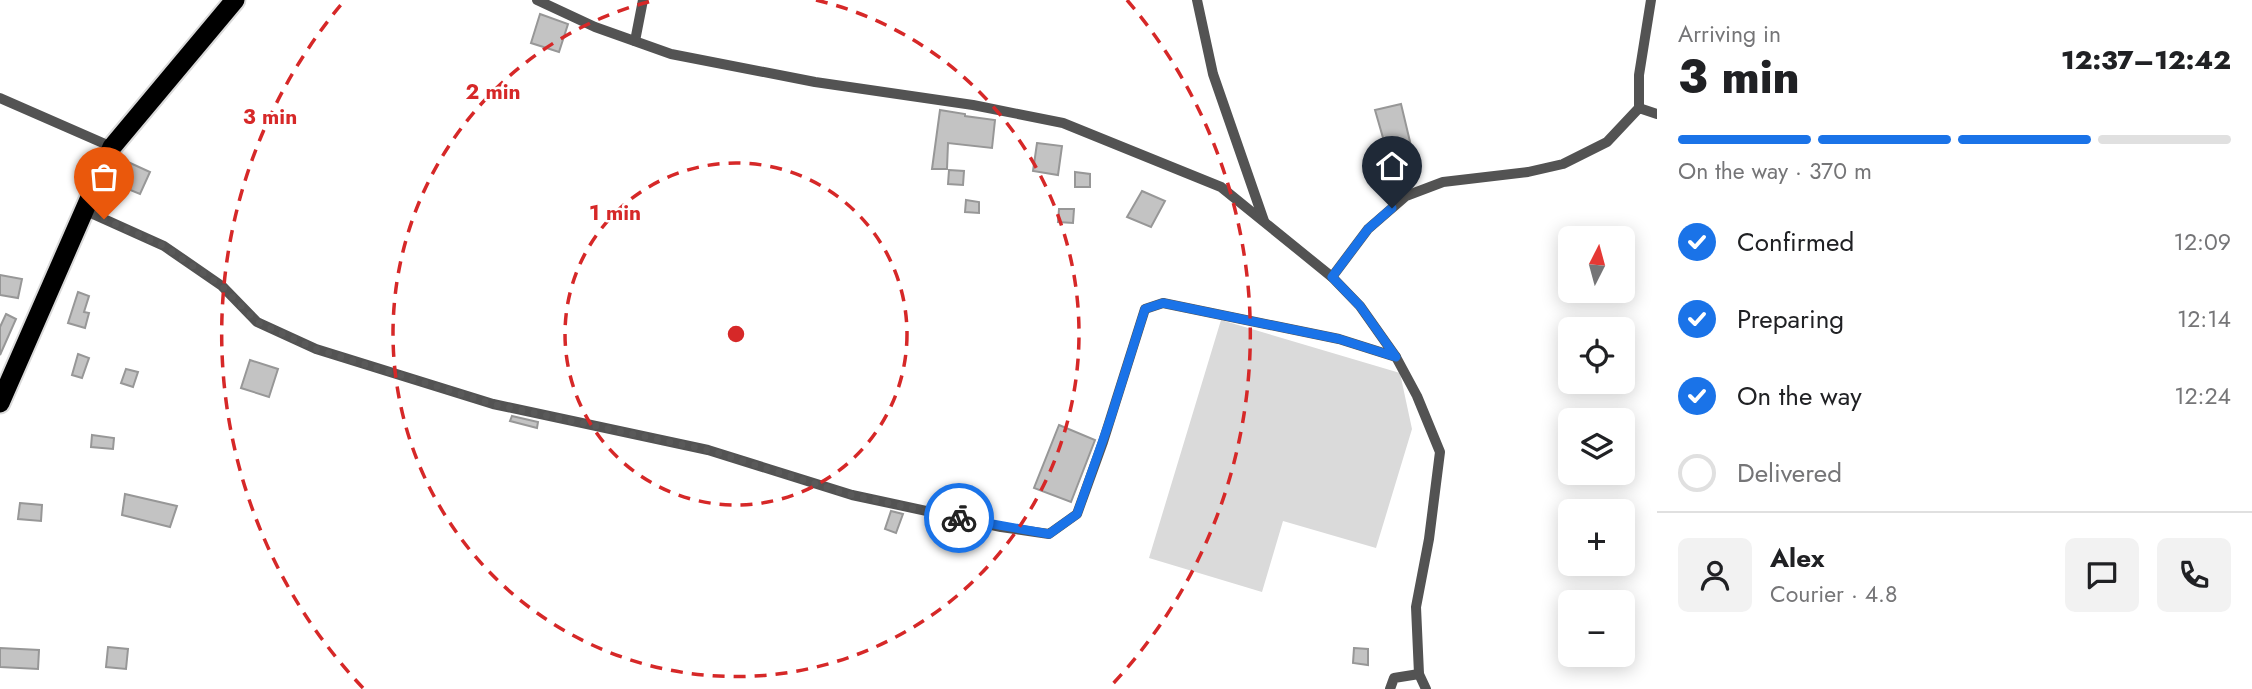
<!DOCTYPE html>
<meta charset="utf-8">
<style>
:root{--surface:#fff;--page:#f2f2f2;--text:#202124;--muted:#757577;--line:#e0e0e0;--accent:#1a73e8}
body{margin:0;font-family:Jost,sans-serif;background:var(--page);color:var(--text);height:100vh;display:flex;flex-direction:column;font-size:26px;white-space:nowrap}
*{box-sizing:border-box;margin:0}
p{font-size:23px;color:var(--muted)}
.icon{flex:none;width:38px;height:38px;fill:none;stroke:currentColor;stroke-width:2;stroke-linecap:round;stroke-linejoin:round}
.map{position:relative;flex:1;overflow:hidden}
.panel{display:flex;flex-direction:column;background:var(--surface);width:595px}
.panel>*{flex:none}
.needle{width:46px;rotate:6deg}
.buttons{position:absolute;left:1558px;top:226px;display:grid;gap:14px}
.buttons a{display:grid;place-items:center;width:77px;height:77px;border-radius:10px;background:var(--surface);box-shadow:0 4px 18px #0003;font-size:35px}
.pin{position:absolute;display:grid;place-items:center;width:60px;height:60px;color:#fff;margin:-72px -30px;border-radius:50% 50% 50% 0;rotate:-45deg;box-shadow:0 0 7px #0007}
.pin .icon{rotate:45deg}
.courier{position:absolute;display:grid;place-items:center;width:70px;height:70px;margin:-35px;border:5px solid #1a73e8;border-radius:50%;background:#fff;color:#222;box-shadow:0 2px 9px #0007}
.overview em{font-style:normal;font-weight:800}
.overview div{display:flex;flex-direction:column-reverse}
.overview{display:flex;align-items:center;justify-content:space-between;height:119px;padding:0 21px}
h1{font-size:46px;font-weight:800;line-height:52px}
.bar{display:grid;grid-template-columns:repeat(4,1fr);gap:10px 7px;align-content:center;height:84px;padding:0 21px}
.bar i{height:9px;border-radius:5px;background:var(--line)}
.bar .active{background:var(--accent)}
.bar p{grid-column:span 4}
.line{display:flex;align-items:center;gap:18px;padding:0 21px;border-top:2px solid var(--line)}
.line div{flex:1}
.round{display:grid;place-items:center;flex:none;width:74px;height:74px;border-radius:10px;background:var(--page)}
ol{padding:0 21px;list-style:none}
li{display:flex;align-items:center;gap:21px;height:77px}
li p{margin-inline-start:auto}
li .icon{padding:7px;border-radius:50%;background:var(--accent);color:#fff;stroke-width:4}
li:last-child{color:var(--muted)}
li i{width:38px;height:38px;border:4px solid var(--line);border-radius:50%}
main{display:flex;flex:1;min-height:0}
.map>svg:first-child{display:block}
</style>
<main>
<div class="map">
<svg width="1657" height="689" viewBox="0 0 1657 689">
<rect width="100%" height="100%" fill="#fff"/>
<path fill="#dadada" d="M1221 320 1400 373 1412 429 1376 548 1283 521 1262 592 1149 558Z"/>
<g fill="#c3c3c3" stroke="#979797" stroke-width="2">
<path d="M540 14 568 24 559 52 531 43Z"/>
<path d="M1401 104 1417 171 1394 176 1375 110Z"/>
<path d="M940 110 965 114V116L995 120 992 148 948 143 947 169H932Z"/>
<path d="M1037 143 1062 146 1058 175 1033 171Z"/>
<path d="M128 162 150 172 140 194 118 185Z"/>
<path d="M949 170 964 171 963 185 948 184Z"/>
<path d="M1075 172 1090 174V187H1075Z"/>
<path d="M1142 191 1165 201 1151 227 1127 217Z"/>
<path d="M966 200 979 202V213L965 212Z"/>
<path d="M1059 209H1074L1073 223 1058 222Z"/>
<path d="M0 275 22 279 18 298 0 295Z"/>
<path d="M78 292 89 296 84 312 89 313 85 328 68 323Z"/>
<path d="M6 314 16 319 0 355V327Z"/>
<path d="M78 354 89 358 82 378 72 375Z"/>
<path d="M250 360 278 369 269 397 241 388Z"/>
<path d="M126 369 138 372 133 387 121 383Z"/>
<path d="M512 416 538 422 537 428 510 421Z"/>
<path d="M1059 425 1095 440 1071 502 1034 488Z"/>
<path d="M92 435 114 438 113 449 91 447Z"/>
<path d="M125 494 177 506 170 527 122 515Z"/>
<path d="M20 503 42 505 41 521 18 519Z"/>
<path d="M891 511 903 514 896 533 885 529Z"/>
<path d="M108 647 128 649 126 669 106 667Z"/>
<path d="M0 648 39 650 38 669 0 667Z"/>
<path d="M1354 648 1368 649V665L1353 663Z"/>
</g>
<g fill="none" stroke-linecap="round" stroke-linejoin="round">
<g stroke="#dbdbdb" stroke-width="23">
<path id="highway" d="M0 403 112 147 235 0"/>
</g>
<g stroke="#535353" stroke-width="10">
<path d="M537 0 595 27 671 54 815 82 973 105 1063 123 1221 187 1332 277 1360 306 1396 357 1417 396 1440 452 1429 539 1416 607 1419 674 1426 689"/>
<path d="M1197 0 1213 74 1264 221"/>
<path d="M635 41 643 0"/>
<path d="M0 98 112 147"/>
<path d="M1639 108V75L1651 0"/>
<path d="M84 210 164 246 222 286 257 322 316 349 493 404 708 450 852 495 1001 527 1049 534 1077 514 1103 442 1145 309 1163 303 1339 339 1396 357"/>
<path d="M1332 277 1368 229 1406 196 1443 182 1528 172 1563 164 1607 142 1639 108 1657 114"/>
<path d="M1390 689 1394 678 1419 674"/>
</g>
<use href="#highway" stroke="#000" stroke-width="19"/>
</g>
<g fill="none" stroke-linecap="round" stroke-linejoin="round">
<path stroke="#595959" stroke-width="7" stroke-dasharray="0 12.6" d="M104 219 164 246 222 286 257 322 316 349 493 404 708 450 852 495 959 518"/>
<path stroke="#1a73e8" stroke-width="9" d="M959 518 1049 534 1077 514 1110 420 1145 309 1163 303 1339 339 1396 357 1360 306 1332 277 1368 229 1392 208"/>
</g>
<g fill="none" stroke="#d62828" stroke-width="3.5" stroke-dasharray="12 9">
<circle cx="736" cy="334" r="171"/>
<path d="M816 0A343 343 0 1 1 656 0"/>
<path d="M363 688A514 514 0 0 1 345 0M1127 0A514 514 0 0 1 1109 688"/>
</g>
<circle cx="736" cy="334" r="10" fill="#d62828" stroke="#fff" stroke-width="3.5"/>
<g font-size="21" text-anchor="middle" font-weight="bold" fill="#d62828" stroke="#fff" stroke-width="5" stroke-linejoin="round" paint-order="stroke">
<text x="493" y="99">2 min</text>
<text x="270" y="124">3 min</text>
<text x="615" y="220">1 min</text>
</g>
</svg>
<div class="buttons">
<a><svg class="needle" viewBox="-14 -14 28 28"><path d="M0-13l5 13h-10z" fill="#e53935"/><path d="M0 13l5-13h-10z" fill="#757577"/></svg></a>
<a><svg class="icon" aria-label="locate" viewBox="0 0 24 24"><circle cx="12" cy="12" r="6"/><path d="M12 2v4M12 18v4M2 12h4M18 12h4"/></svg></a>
<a><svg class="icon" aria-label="layers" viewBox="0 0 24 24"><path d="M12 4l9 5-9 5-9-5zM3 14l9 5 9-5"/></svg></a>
<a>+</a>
<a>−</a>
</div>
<div class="pin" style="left:104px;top:219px;background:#ea580c"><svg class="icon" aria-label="bag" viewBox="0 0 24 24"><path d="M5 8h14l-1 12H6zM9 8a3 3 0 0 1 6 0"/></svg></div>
<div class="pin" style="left:1392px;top:208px;background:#1f2937"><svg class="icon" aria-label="home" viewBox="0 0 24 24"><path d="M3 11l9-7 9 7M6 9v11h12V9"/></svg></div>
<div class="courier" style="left:959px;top:518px"><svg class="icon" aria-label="bike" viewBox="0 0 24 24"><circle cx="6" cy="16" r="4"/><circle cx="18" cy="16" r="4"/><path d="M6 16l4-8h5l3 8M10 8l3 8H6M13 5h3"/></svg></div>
</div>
<section class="panel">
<div class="overview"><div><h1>3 min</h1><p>Arriving in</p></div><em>12:37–12:42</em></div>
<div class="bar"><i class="active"></i><i class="active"></i><i class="active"></i><i></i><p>On the way · 370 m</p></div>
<ol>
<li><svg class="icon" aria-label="check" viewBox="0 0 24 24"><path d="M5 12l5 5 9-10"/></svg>Confirmed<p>12:09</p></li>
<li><svg class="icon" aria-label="check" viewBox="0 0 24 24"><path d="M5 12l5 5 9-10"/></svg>Preparing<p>12:14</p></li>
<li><svg class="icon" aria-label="check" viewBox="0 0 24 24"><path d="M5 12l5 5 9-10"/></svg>On the way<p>12:24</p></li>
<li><i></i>Delivered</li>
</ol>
<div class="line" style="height:126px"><a class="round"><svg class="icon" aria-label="person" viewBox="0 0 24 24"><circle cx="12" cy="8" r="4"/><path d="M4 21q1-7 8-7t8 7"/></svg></a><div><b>Alex</b><p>Courier · 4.8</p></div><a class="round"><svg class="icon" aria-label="chat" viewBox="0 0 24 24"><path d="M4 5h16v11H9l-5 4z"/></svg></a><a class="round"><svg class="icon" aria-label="phone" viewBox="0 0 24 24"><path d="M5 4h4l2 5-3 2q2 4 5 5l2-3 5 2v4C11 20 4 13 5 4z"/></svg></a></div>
</section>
</main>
